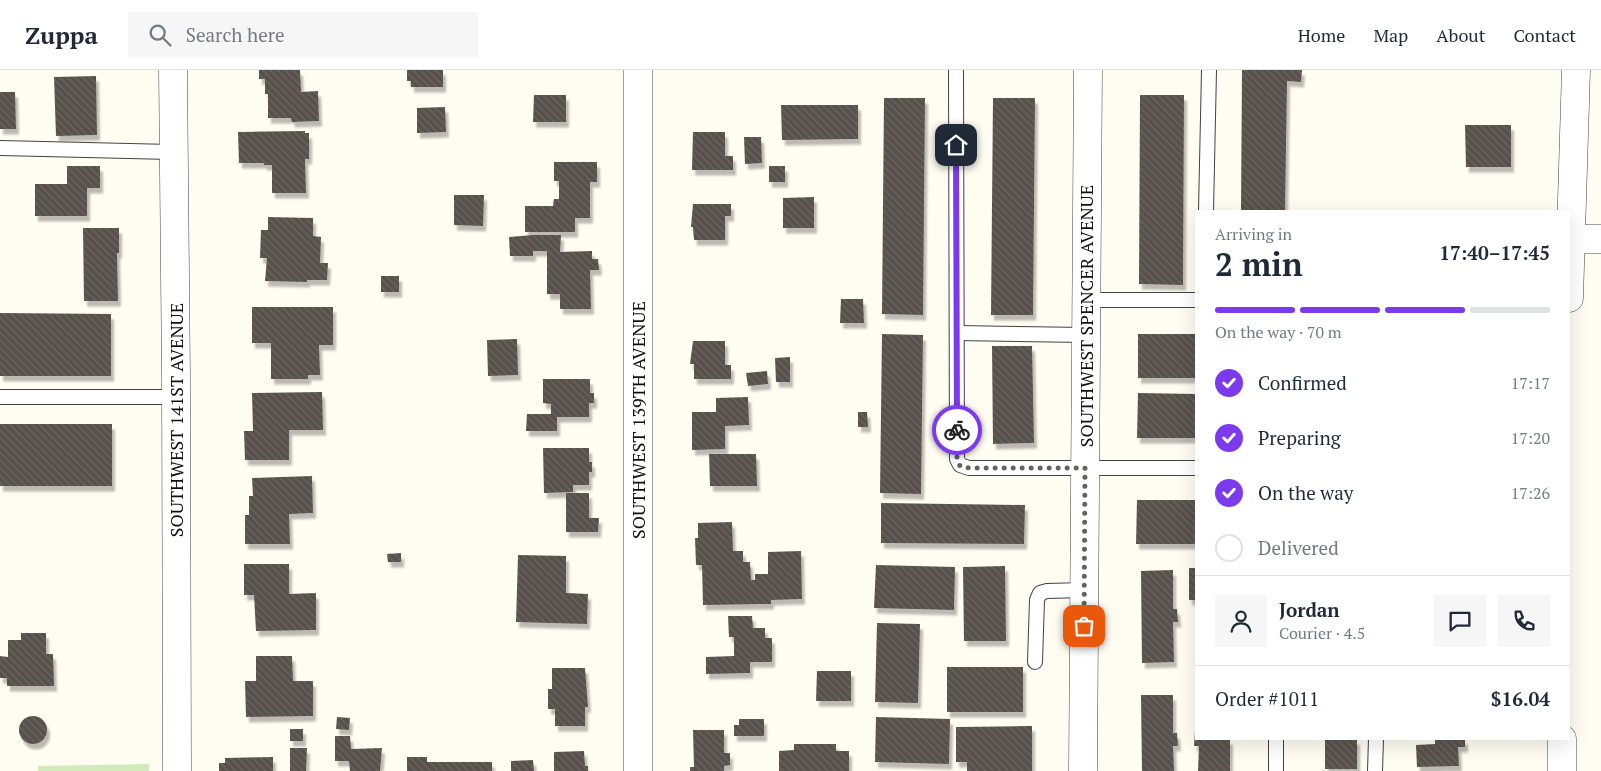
<!DOCTYPE html>
<meta charset="utf-8">
<style>
:root{--surface:#fff;--page:#f6f6f7;--text:#1f2937;--muted:#747a83;--line:#e0e1e3;--accent:#7c3aed}
body{margin:0;font-family:"PT Serif",serif;background:var(--page);color:var(--text);height:100vh;display:flex;flex-direction:column;font-size:19px;white-space:nowrap}
*{box-sizing:border-box;margin:0}
p{font-size:16px;color:var(--muted)}
.icon{flex:none;width:28px;height:28px;fill:none;stroke:currentColor;stroke-width:2;stroke-linecap:round;stroke-linejoin:round}
.map{position:relative;flex:1;overflow:hidden}
.drawer{position:absolute;left:1195px;top:140px;width:375px;height:530px;display:flex;flex-direction:column;background:var(--surface);border-radius:0px;box-shadow:0 5px 20px #0002}
.drawer>*{flex:none}
.pin{position:absolute;display:grid;place-items:center;width:42px;height:42px;color:#fff;margin:-21px;border-radius:10px;box-shadow:0 2px 8px #0006}
.courier{position:absolute;display:grid;place-items:center;width:50px;height:50px;margin:-25px;border:4px solid #7c3aed;border-radius:50%;background:#fff;color:#222;box-shadow:0 1px 6px #0007}
.overview em{font-style:normal;font-weight:700}
.overview div{display:flex;flex-direction:column-reverse}
.overview{display:flex;align-items:center;justify-content:space-between;height:85px;padding:0 20px}
h1{font-size:32px;font-weight:700;line-height:38px}
.bar{display:grid;grid-template-columns:repeat(4,1fr);gap:8px 5px;align-content:center;height:60px;padding:0 20px}
.bar i{height:6px;border-radius:4px;background:var(--line)}
.bar .active{background:var(--accent)}
.bar p{grid-column:span 4}
.line{display:flex;align-items:center;gap:12px;padding:0 20px;border-top:1px solid var(--line)}
.line div{flex:1}
.round{display:grid;place-items:center;flex:none;width:52px;height:52px;border-radius:0px;background:var(--page)}
ol{padding:0 20px;list-style:none}
li{display:flex;align-items:center;gap:15px;height:55px}
li p{margin-inline-start:auto}
li .icon{padding:5px;border-radius:50%;background:var(--accent);color:#fff;stroke-width:4}
li:last-child{color:var(--muted)}
li i{width:28px;height:28px;border:2px solid var(--line);border-radius:50%}
header{display:flex;align-items:center;gap:30px;box-sizing:border-box;height:70px;padding:0 25px;background:var(--surface);border-bottom:1px solid var(--line)}
header strong{font-size:24px}
nav{display:flex;gap:28px;margin-inline-start:auto;font-size:18px}
.search{width:350px;height:45px;background:var(--page);display:flex;align-items:center;gap:12px;box-sizing:border-box;padding:0 18px;border-radius:0px;color:var(--muted);font-size:19px}
.map>svg:first-child{display:block}
</style>
<header>
<strong>Zuppa</strong>
<div class="search"><svg class="icon" aria-label="search" viewBox="0 0 24 24"><circle cx="10" cy="10" r="6"/><path d="M15 15l6 6"/></svg>Search here</div>
<nav><a>Home</a><a>Map</a><a>About</a><a>Contact</a></nav>
</header>
<div class="map">
<svg width="1601" height="701" viewBox="0 0 1601 701">
<defs>
<pattern id="building-back-hatch" width="6" height="6" patternUnits="userSpaceOnUse" patternTransform="scale(1.25)"><rect width="6" height="6" fill="#58514c"/><path d="M-1 5l2 2M0 0l6 6M5-1l2 2" fill="none" stroke="#6b6561"/></pattern>
<filter id="shadow"><feDropShadow dx="3" dy="5.5" stdDeviation="1" flood-color="#0004"/></filter>
</defs>
<rect width="100%" height="100%" fill="#fffcf2"/>
<path fill="#d2eabb" d="M149 694V701H38V696Z"/>
<g fill="url(#building-back-hatch)" filter="url(#shadow)">
<path d="M259 0H300L301 22 318 21 319 51 292 52 291 48H268V24H265V9H259Z"/>
<path d="M407 0H443V17H411V11H407Z"/>
<path d="M1242 0H1302L1301 12 1287 11 1285 140H1241Z"/>
<path d="M96 6 97 65 56 66 54 7Z"/>
<path d="M0 22H15L16 59H0Z"/>
<path d="M534 25H566V52H533Z"/>
<path d="M1140 25H1184L1183 215 1139 214Z"/>
<path d="M884 28H925L923 245 882 244Z"/>
<path d="M993 28H1035L1033 245H991Z"/>
<path d="M781 35H858V69L782 70Z"/>
<path d="M445 37 446 62 417 63V38Z"/>
<path d="M1465 55H1511V97H1466Z"/>
<path d="M305 61V63H309V89H305L306 123H272V95H264V93H239L238 62Z"/>
<path d="M693 62H725V86H733V100H692Z"/>
<path d="M744 67H761L762 93 745 94Z"/>
<path d="M554 92H597V112H590V148H575V162H525V136H553L554 129H559V111H554Z"/>
<path d="M67 96H100V118H87V146H35V114H67Z"/>
<rect x="769" y="96" width="16" height="16"/>
<path d="M454 125H484L483 156 454 155Z"/>
<path d="M814 127V158H783V128Z"/>
<path d="M693 134H731V146H725V170H694L693 157H691Z"/>
<path d="M268 147 313 148V166L321 167 320 193H328L327 210H307V212L265 211 267 188H260L261 160H268Z"/>
<path d="M83 158H119V183H117L118 231H84Z"/>
<path d="M533 165H561L560 182 592 181V189H598L599 200H590L591 239H560V224H547V181H533V186H510L509 167Z"/>
<rect x="381" y="206" width="18" height="16"/>
<path d="M841 229H863L864 253H840Z"/>
<path d="M252 237H333V275H319L320 305H308V309H271V273H252Z"/>
<path d="M0 243 111 244V306H0Z"/>
<path d="M882 264 923 265 921 424 880 423Z"/>
<rect x="1138" y="264" width="58" height="44"/>
<path d="M517 269 518 305 488 306 487 270Z"/>
<path d="M693 271H725V295H731V309H694V294H690Z"/>
<path d="M992 276H1032L1034 373 993 374Z"/>
<path d="M790 287V312H776L775 288Z"/>
<path d="M767 301 768 314 748 316 746 303Z"/>
<path d="M543 309H590V323H594V333H589V347H557V361H526L527 344H551V334L543 333Z"/>
<path d="M322 322 323 360H289V390H245L244 361H253L252 323Z"/>
<path d="M1138 323 1196 324V368H1137Z"/>
<path d="M748 327 749 355 725 356V379L692 380V342H716V328Z"/>
<path d="M858 342H867L868 357H858Z"/>
<rect x="0" y="354" width="112" height="62"/>
<path d="M543 378H589V392H592V402H589V415H573V422L544 423Z"/>
<path d="M709 384H756L757 416H710Z"/>
<path d="M312 406 313 443 289 444 290 474H245V445H249V426H253L252 408Z"/>
<path d="M566 423H589V448H599L598 462H566Z"/>
<path d="M1137 430H1196V474H1136Z"/>
<path d="M881 433 1025 435 1024 474 881 473Z"/>
<path d="M732 452 733 481H743V492H750L751 510H755V504H768V482L801 481 802 529 771 530V534L703 535 702 495H696L695 468H698V453Z"/>
<path d="M401 483V492H388L387 484Z"/>
<path d="M518 485 566 486V523L588 524 587 554 516 552Z"/>
<path d="M244 494H289V524L316 523V560L256 561 254 525H244Z"/>
<path d="M876 495 955 497 954 540 874 538Z"/>
<path d="M1005 496 1006 571H964L963 497Z"/>
<rect x="1189" y="498" width="7" height="32"/>
<path d="M1173 500V539H1177L1178 552H1173L1174 592 1142 593 1141 501Z"/>
<path d="M728 546H752L753 558H765V568H772V592H750V603L706 604V587L734 586V567H729Z"/>
<path d="M877 553 920 554 918 633 875 632Z"/>
<path d="M21 563H46V584H53L54 616H7V608H0V586L8 587V570H21Z"/>
<path d="M256 586H292L293 611H313V646L246 647 245 611H256Z"/>
<rect x="947" y="597" width="76" height="45"/>
<path d="M552 598H585L588 637H585V656H555V639H548V619H552Z"/>
<path d="M817 601H851V631H816Z"/>
<path d="M1141 625H1173V663H1177L1178 676H1173L1174 701H1142Z"/>
<circle cx="33" cy="660" r="14"/>
<path d="M337 647 350 648 349 660 336 659Z"/>
<path d="M876 647 950 649 949 694 875 692Z"/>
<path d="M739 649H764V666H734V655H739Z"/>
<path d="M1032 656V701H967V692H956V657Z"/>
<rect x="290" y="659" width="13" height="12"/>
<path d="M693 660H724V683H730V695L724 696V701H690V697H694Z"/>
<path d="M1195 661H1196V669H1230V701H1198L1199 676H1194Z"/>
<path d="M335 666H350L351 679 382 678 380 701H350L349 691H335Z"/>
<rect x="1325" y="669" width="32" height="30"/>
<path d="M1435 669H1465V677H1458L1459 696 1417 697 1416 675 1435 674Z"/>
<path d="M794 674H836V681H849V701H779V681L794 680Z"/>
<path d="M290 678H307L306 701H290Z"/>
<path d="M584 681 585 696H588V701H554V682Z"/>
<path d="M273 687V701H219V693H225V688Z"/>
<path d="M407 687H427V692H492V701H407Z"/>
<path d="M533 690 534 701H511V691Z"/>
</g>
<g fill="none" stroke-linecap="round" stroke-linejoin="round">
<g stroke="#424242" stroke-width="16">
<g id="lane">
<path d="M956 0 957 389 960 395 969 398H1196"/>
<path d="M0 78 172 82"/>
<path d="M1206 141 1209 0"/>
<path d="M1086 230H1196"/>
<path d="M957 263 1086 265"/>
<path d="M0 327H176"/>
<path d="M1035 592 1037 530 1040 523 1047 521 1084 520"/>
<path d="M1276 701V669"/>
<path d="M1375 701 1376 669"/>
</g>
</g>
<g stroke="#424242" stroke-width="29">
<g id="street">
<path d="M173 0 176 307 177 701"/>
<path d="M638 0V701"/>
<path d="M1571 169H1601"/>
<path d="M1569 228 1576 0"/>
<path d="M1083 701 1088 0"/>
<path d="M1562 701V669"/>
</g>
</g>
<use href="#lane" stroke="#fff" stroke-width="14"/>
<use href="#street" stroke="#fff" stroke-width="28"/>
</g>
<g fill="none" stroke-linecap="round" stroke-linejoin="round">
<path stroke="#63625e" stroke-width="5" stroke-dasharray="0 9" d="M957 360V389L960 396 969 398H1085L1084 556"/>
<path stroke="#7c3aed" stroke-width="6" d="M956 75 957 360"/>
</g>
<g text-anchor="middle" dominant-baseline="central" stroke-width="5" stroke-linejoin="round" paint-order="stroke">
<g font-size="18" fill="#0f0f0f" stroke="#fff">
<text transform="translate(1086 246) rotate(-90)">SOUTHWEST SPENCER AVENUE</text>
<text transform="translate(176 350) rotate(-90)">SOUTHWEST 141ST AVENUE</text>
<text transform="translate(638 350) rotate(-90)">SOUTHWEST 139TH AVENUE</text>
</g>
</g>
</svg>
<div class="pin" style="left:1084px;top:556px;background:#ea580c"><svg class="icon" aria-label="bag" viewBox="0 0 24 24"><path d="M5 8h14l-1 12H6zM9 8a3 3 0 0 1 6 0"/></svg></div>
<div class="pin" style="left:956px;top:75px;background:#1f2937"><svg class="icon" aria-label="home" viewBox="0 0 24 24"><path d="M3 11l9-7 9 7M6 9v11h12V9"/></svg></div>
<div class="courier" style="left:957px;top:360px"><svg class="icon" aria-label="bike" viewBox="0 0 24 24"><circle cx="6" cy="16" r="4"/><circle cx="18" cy="16" r="4"/><path d="M6 16l4-8h5l3 8M10 8l3 8H6M13 5h3"/></svg></div>
<section class="drawer">
<div class="overview"><div><h1>2 min</h1><p>Arriving in</p></div><em>17:40–17:45</em></div>
<div class="bar"><i class="active"></i><i class="active"></i><i class="active"></i><i></i><p>On the way · 70 m</p></div>
<ol>
<li><svg class="icon" aria-label="check" viewBox="0 0 24 24"><path d="M5 12l5 5 9-10"/></svg>Confirmed<p>17:17</p></li>
<li><svg class="icon" aria-label="check" viewBox="0 0 24 24"><path d="M5 12l5 5 9-10"/></svg>Preparing<p>17:20</p></li>
<li><svg class="icon" aria-label="check" viewBox="0 0 24 24"><path d="M5 12l5 5 9-10"/></svg>On the way<p>17:26</p></li>
<li><i></i>Delivered</li>
</ol>
<div class="line" style="height:90px"><a class="round"><svg class="icon" aria-label="person" viewBox="0 0 24 24"><circle cx="12" cy="8" r="4"/><path d="M4 21q1-7 8-7t8 7"/></svg></a><div><b>Jordan</b><p>Courier · 4.5</p></div><a class="round"><svg class="icon" aria-label="chat" viewBox="0 0 24 24"><path d="M4 5h16v11H9l-5 4z"/></svg></a><a class="round"><svg class="icon" aria-label="phone" viewBox="0 0 24 24"><path d="M5 4h4l2 5-3 2q2 4 5 5l2-3 5 2v4C11 20 4 13 5 4z"/></svg></a></div>
<div class="line" style="height:65px"><div>Order #1011</div><b>$16.04</b></div>
</section>
</div>
